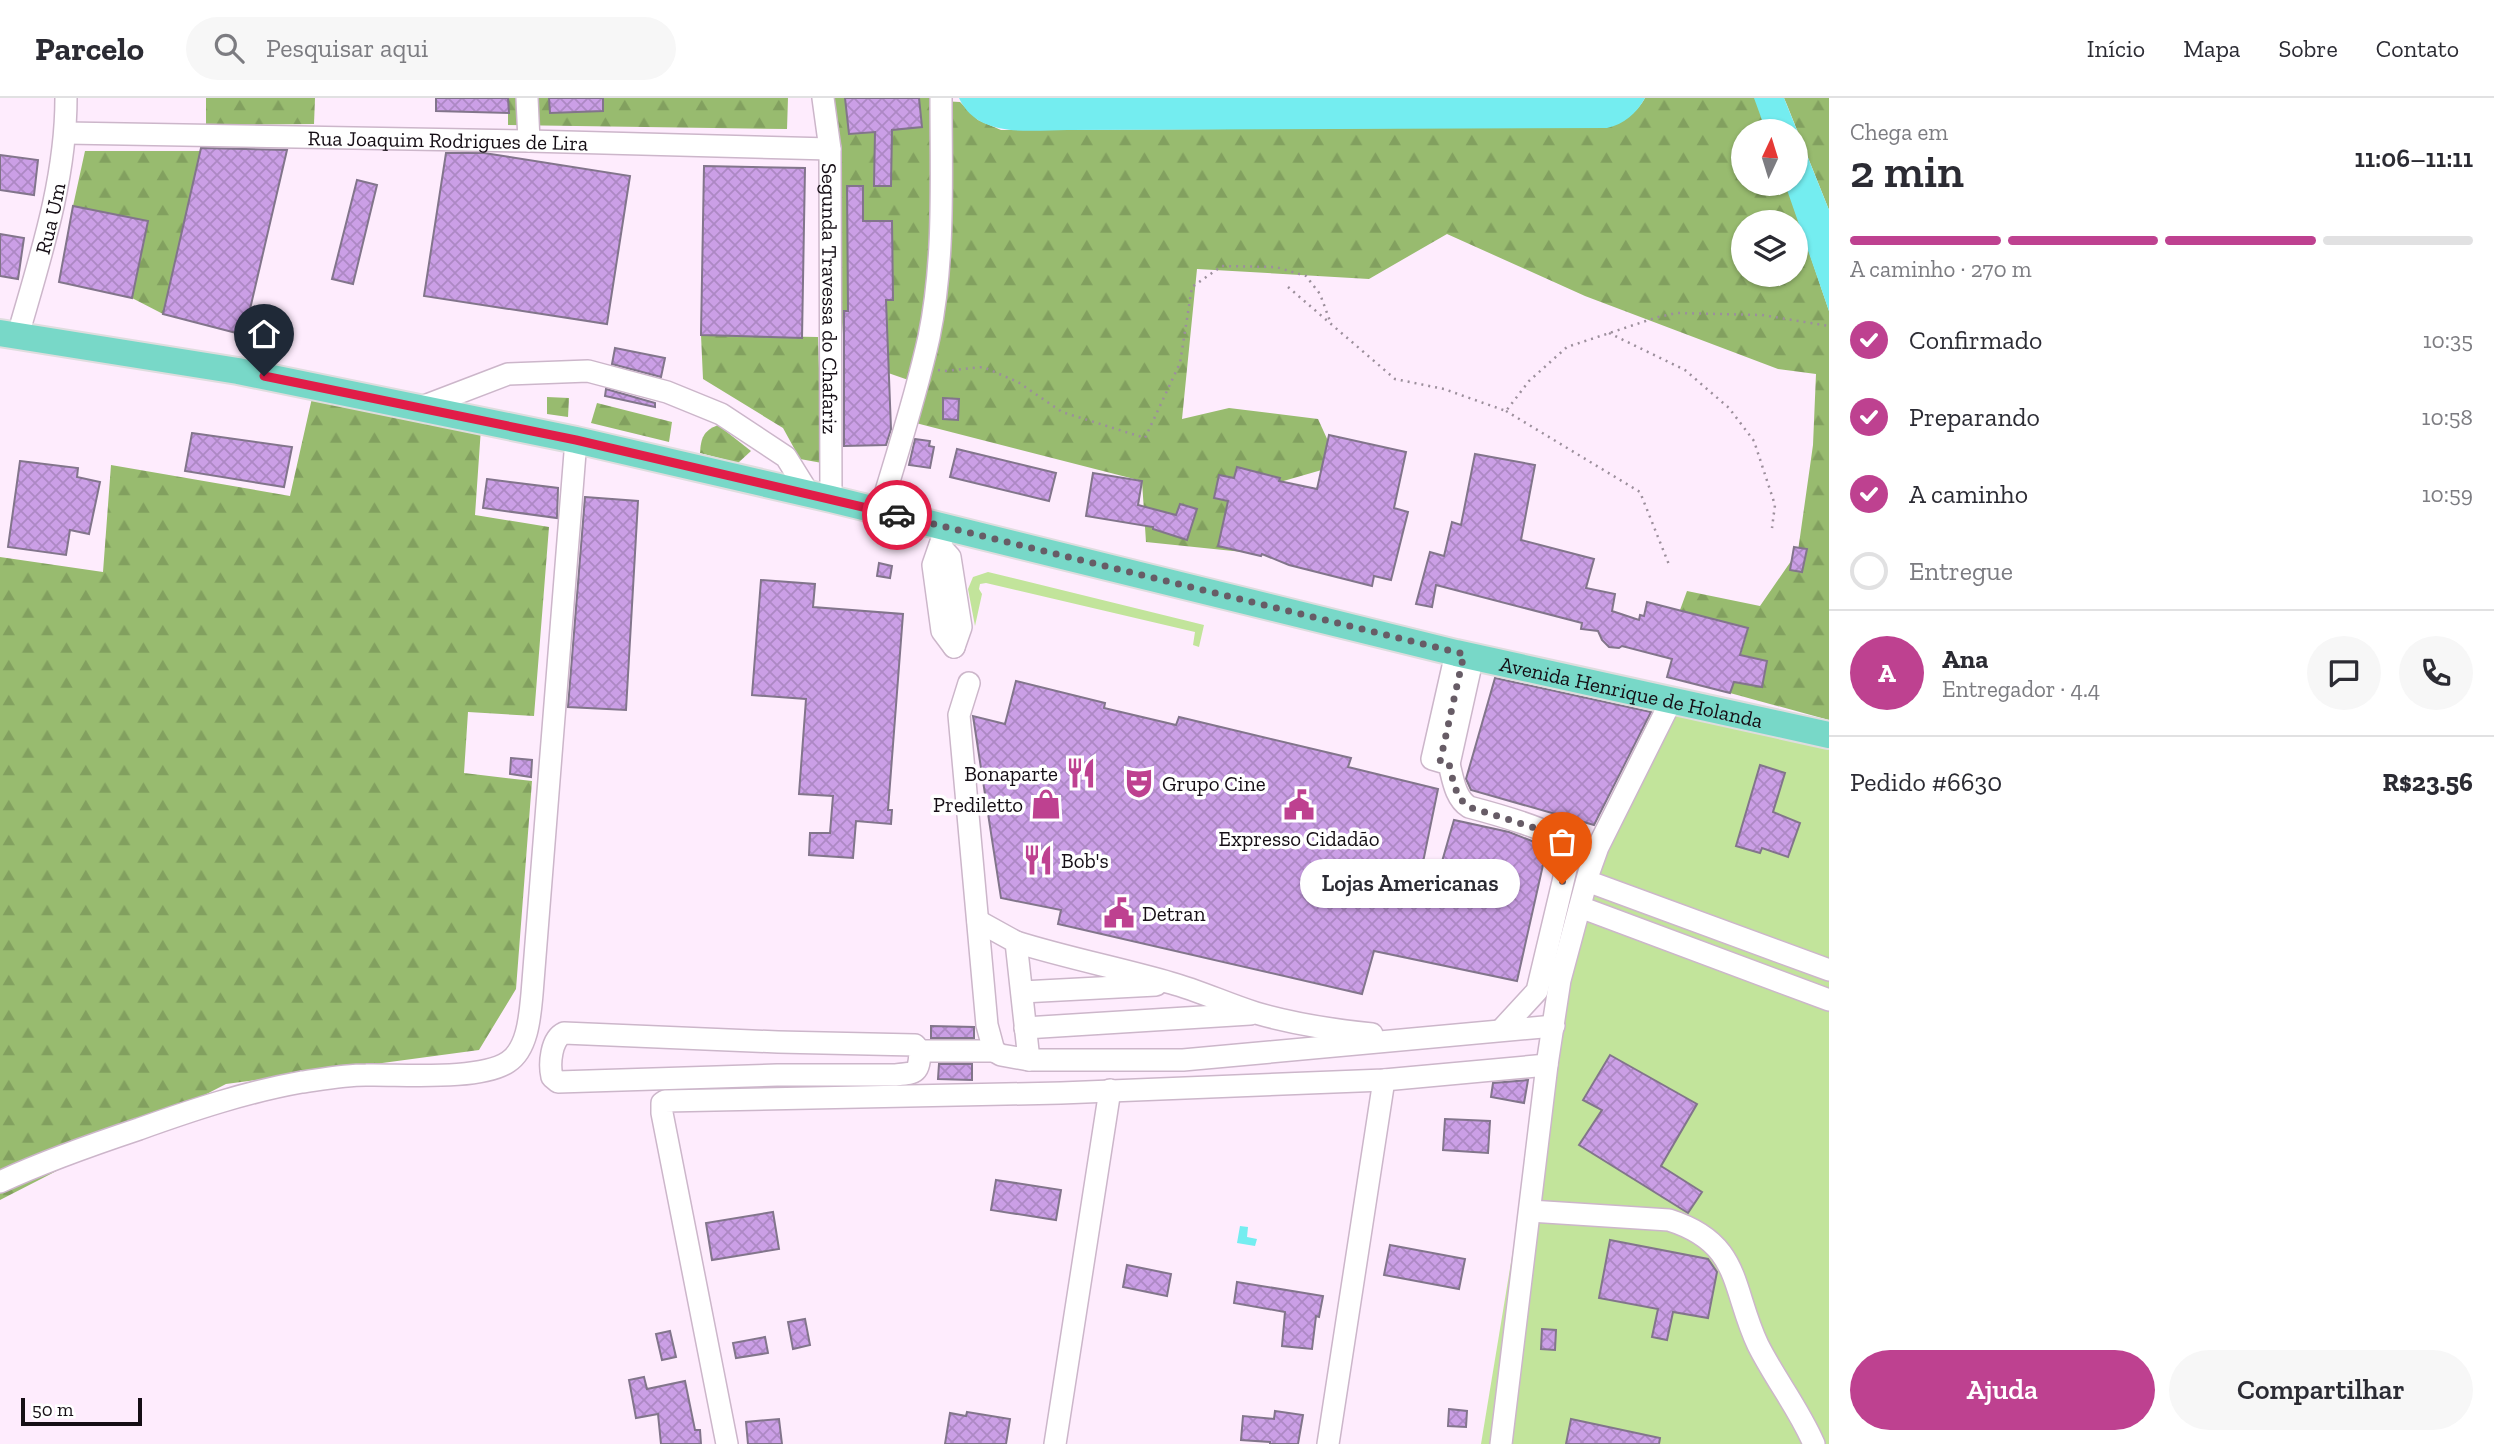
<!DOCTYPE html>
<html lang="pt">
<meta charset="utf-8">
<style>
:root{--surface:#fff;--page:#f7f7f7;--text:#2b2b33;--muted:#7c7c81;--line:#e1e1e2;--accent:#be4190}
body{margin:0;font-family:"Zilla Slab",serif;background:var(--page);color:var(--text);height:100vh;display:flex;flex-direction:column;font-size:26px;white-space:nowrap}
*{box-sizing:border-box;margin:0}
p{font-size:23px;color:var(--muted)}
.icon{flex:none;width:38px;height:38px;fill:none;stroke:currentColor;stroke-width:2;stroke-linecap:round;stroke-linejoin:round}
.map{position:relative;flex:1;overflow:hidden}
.drawer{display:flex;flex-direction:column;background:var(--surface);width:665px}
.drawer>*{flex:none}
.needle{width:46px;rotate:4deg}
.tools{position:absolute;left:1731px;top:21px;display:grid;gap:14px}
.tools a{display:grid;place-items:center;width:77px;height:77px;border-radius:50%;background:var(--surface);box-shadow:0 2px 5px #0004;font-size:35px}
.scale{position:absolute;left:21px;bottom:18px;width:121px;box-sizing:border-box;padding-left:7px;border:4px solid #150e15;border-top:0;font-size:19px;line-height:24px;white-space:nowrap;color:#150e15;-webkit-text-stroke:5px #fff;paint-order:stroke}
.pin{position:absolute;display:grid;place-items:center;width:60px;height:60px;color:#fff;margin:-72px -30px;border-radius:50% 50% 50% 0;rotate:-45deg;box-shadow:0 0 7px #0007}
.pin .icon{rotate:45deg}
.courier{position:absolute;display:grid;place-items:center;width:70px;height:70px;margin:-35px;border:5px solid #e11d48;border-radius:50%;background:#fff;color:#222;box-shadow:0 2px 9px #0007}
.bubble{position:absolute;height:49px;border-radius:24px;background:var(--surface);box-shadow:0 2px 5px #0004;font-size:23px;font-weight:600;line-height:49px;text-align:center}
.summary em{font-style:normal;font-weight:600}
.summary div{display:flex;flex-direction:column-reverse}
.summary{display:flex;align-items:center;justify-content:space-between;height:119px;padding:0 21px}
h1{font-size:46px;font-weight:600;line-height:52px}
.bar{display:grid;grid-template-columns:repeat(4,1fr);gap:10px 7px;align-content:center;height:84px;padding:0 21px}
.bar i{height:9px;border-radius:5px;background:var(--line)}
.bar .selected{background:var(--accent)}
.bar p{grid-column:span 4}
.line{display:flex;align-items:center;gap:18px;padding:0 21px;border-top:2px solid var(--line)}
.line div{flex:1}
.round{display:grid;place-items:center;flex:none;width:74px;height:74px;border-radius:37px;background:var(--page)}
ol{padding:0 21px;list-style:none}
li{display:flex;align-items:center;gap:21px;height:77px}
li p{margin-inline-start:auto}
li .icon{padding:7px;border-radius:50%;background:var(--accent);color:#fff;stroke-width:4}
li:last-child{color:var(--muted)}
li i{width:38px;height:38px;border:4px solid var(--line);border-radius:50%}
.button{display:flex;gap:14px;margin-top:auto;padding:14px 21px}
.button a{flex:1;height:80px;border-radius:42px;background:var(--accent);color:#fff;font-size:28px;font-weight:600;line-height:80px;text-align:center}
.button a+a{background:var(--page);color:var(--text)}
header{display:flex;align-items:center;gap:42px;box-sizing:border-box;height:98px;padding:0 35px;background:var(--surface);border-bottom:2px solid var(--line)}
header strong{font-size:33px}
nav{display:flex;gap:38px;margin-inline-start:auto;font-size:24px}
.search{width:490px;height:63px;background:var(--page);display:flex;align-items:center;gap:18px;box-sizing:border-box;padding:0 24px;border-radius:38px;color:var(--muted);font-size:26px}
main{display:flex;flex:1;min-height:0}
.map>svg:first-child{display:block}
</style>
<header>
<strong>Parcelo</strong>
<div class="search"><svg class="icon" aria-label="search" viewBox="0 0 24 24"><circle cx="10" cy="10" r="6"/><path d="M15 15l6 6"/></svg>Pesquisar aqui</div>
<nav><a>Início</a><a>Mapa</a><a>Sobre</a><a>Contato</a></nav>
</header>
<main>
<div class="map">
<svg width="1829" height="1346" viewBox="0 0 1829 1346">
<defs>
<pattern id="forest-firs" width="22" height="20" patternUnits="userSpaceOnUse" patternTransform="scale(1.75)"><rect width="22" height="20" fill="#98bb6f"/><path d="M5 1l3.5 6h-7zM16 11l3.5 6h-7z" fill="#82a05f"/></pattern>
<pattern id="building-cross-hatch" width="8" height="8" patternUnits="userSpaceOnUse" patternTransform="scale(1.75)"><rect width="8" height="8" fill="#cb9fe6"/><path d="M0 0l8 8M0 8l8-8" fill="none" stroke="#ad88c4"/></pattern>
</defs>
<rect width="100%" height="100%" fill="#feecfd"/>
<g fill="#c2e49b">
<path d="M988 474 1204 527 1199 549 1193 547 1195 534 986 485 980 486 979 491 982 496 975 528 968 491 973 479Z"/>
<path d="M1674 605 1829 647V1346H1481L1558 880 1588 771Z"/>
</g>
<g fill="url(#forest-firs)" fill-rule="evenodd">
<path d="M206 0H315L314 26 206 27Z"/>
<path d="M508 0H788L787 31 508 27Z"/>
<path d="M823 0H938L941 3 960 4 978 22 1001 32H1067L1556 29C1589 31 1626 34 1645 0H1756L1767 33H1743V86H1786L1829 213V622L1730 595 1748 531 1680 512 1687 493 1760 508 1798 453 1813 347 1816 276 1778 271 1585 198 1447 136 1369 181 1197 171 1182 321 1229 310 1318 321 1339 367 1280 384 1262 456 1146 444 1142 383 908 323 917 285 845 260ZM1743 124H1796V177H1743Z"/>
<path d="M1784 0H1829V112L1787 7Z"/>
<path d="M85 53H201L163 216 132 200 148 123 73 108Z"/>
<path d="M701 237 818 239 822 365 800 361 783 330 703 281Z"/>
<path d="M547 299 569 300 568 319 547 316Z"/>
<path d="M312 300 481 330 475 417 549 429 534 618 468 614 464 675 532 683 516 891 479 952 226 986 0 1102V459L103 474 111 367 290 398Z"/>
<path d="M597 305 672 324 669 344 591 325Z"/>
<path d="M718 327 751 353 738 365 700 355C701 340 703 333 718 327Z"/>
</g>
<g fill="#74edf0">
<path d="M959 0H1645C1636 16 1624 26 1607 30L1067 32C1030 32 978 41 959 0Z"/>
<path d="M1754 0H1784L1829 112V213L1785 86H1796V33H1766Z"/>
<path d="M1240 1128 1248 1129 1247 1139 1257 1141 1255 1148 1237 1145Z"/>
</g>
<g fill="url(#building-cross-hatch)" stroke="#82758b" stroke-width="2">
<path d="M436 0H508L509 15 436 13Z"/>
<path d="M549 0H603V13L550 15Z"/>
<path d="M845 0H919L922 29 892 32 891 88H874L875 34 849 36Z"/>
<path d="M201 50 287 52 244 237 163 216Z"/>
<path d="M446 55H484L630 78 607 226 424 198Z"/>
<path d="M0 57 38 62 34 97 0 92Z"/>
<path d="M704 68 805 70 802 240 701 237Z"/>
<path d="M357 82 377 87 353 186 332 181Z"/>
<path d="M847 88H863V123H892L893 202H886L891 331 886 347 844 348V213H848Z"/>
<path d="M73 108 148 123 132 200 59 184Z"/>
<path d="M0 136 24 140 18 181 0 178Z"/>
<path d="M615 250 665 260 661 279 612 266Z"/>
<path d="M606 291 655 305V309L605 298Z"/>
<path d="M943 300 959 301 958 322 943 321Z"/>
<path d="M192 335 292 349 284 389 185 373Z"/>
<path d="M1329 337 1406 354 1394 410 1408 414 1391 482 1374 478 1372 488 1289 467 1262 456 1261 458 1218 448 1228 403 1214 400 1219 377 1234 380 1237 369 1280 380 1279 383 1317 391Z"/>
<path d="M915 341 930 343 929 348 934 349 930 370 909 367Z"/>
<path d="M957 351 1056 375 1049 403 950 379Z"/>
<path d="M1475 356 1535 367 1521 442 1594 461 1586 490 1615 496 1612 513 1639 522 1640 517 1644 518 1647 504 1748 530 1740 557 1767 563 1762 589 1734 584 1730 595 1667 579 1672 561 1622 548 1619 550 1609 549 1602 542 1598 533 1581 531 1582 525 1436 487 1432 509 1416 506 1430 454 1444 458 1452 424 1461 427Z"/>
<path d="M20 363 78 370 77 379 100 384 89 436 70 432 66 457 8 449Z"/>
<path d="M1093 375 1142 383 1138 407 1176 417 1180 406 1197 411 1187 442 1153 431V429L1086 418Z"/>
<path d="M487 381 558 390 557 420 483 410Z"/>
<path d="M585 399 638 403 626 612 568 609Z"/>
<path d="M1794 449 1807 451 1802 474 1790 472Z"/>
<path d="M879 465 892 468 890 480 877 478Z"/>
<path d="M761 482 815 486 813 509 903 516 888 712H892L891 726 856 723 853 760 809 757 810 735H830L833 698 799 696 806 601 752 597Z"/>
<path d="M1495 580 1651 614 1594 727 1471 692 1466 681Z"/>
<path d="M1016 583 1105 605 1104 610 1176 627 1179 619 1351 660 1348 669 1438 691 1422 769 1439 774 1454 722 1509 734 1547 749 1517 883 1374 853 1362 896 1058 826 1061 812 1001 800 973 618 1005 626Z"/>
<path d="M511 660 532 662 531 679 510 676Z"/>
<path d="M1760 667 1785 675 1773 714 1800 725 1788 759 1762 750 1760 755 1736 748Z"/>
<path d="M931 928 974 929V940H931Z"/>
<path d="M1610 957 1697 1006 1661 1068 1702 1094 1688 1115 1579 1047 1602 1012 1583 1002Z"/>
<path d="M939 966H972V982L938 981Z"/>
<path d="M1528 982 1524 1005 1491 999 1493 985Z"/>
<path d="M1445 1021 1490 1023 1488 1055 1443 1052Z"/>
<path d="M996 1082 1061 1092 1056 1122 991 1112Z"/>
<path d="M773 1114 779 1151 712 1162 706 1125Z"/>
<path d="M1610 1142 1708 1161 1717 1174 1708 1220 1673 1214 1667 1242 1652 1239 1658 1211 1599 1200Z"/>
<path d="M1390 1147 1465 1161 1459 1191 1384 1177Z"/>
<path d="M1127 1167 1171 1176 1167 1198 1123 1189Z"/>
<path d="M1237 1184 1323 1198 1319 1219 1316 1218 1312 1251 1282 1248 1285 1214 1234 1205Z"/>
<path d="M805 1221 810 1247 793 1251 788 1224Z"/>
<path d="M1542 1231 1556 1232 1555 1252 1541 1251Z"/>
<path d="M670 1233 676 1259 662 1262 656 1236Z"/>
<path d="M765 1239 768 1255 736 1260 733 1245Z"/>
<path d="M644 1279 647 1291 685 1283 695 1332H700L701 1346H661L658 1316 636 1320 629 1282Z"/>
<path d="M1449 1311 1467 1313 1466 1329 1448 1328Z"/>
<path d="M1275 1313 1303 1317 1298 1346H1270V1344L1241 1342 1243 1318 1274 1321Z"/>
<path d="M967 1314 1010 1321 1006 1346H945L950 1315 966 1318Z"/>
<path d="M779 1321 782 1346H748L746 1324Z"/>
<path d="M1571 1321 1660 1340 1659 1346H1566Z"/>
</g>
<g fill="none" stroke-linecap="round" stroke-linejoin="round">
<g stroke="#ccb6ca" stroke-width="24">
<g id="minor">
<path d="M527 0 529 43"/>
<path id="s1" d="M823 0 830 51 831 401"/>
<path id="s2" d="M66 35 529 43 830 51"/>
<path id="s3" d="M18 237C40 160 66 82 66 0"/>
<path d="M419 310 508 276 588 273 667 294 721 316 786 359 809 396"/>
<path d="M880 413C897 356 916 298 929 239 945 161 941 79 941 0"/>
<path d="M941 428 942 441 933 467 942 533 954 549"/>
<path d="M940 448 950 459 961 529 954 549"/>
<path d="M1456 555 1432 661 1449 666C1453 681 1455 700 1469 709 1488 714 1554 732 1565 745 1570 751 1568 759 1567 767L1537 893 1502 931"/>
<path d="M969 585 959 617 987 927 994 953 1001 957 1029 962H1183L1554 928"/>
<path d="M1449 666 1473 558"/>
<path d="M1587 783 1829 872"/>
<path d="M1580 809 1829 902"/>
<path d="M978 823 1016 844 1029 962"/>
<path d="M1016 844C1067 860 1119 870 1171 885 1200 893 1227 906 1256 915 1294 926 1333 932 1372 936"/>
<path d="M1022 894 1156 887"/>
<path d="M1025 930 1250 916"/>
<path d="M564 935 778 944 915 947 920 953C919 976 916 975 894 977H777L558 984 552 979C549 966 551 941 564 935Z"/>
<path d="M920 953H994"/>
<path d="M0 1084C45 1063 91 1047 139 1031 192 1012 246 994 302 984 323 981 345 977 366 977 401 976 479 983 508 964 528 951 530 917 532 896L576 342"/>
<path d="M1530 1113 1669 1122C1742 1145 1731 1190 1758 1247 1775 1281 1799 1311 1814 1346"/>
<path d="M727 1346 662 1015V1005L665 1003 1061 995 1384 982 1547 967"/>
<path d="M1055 1346 1110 992"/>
<path d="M1328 1346 1384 982"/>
<path d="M1501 1346 1547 967 1560 882 1589 774 1598 749 1672 601"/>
</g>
</g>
<g stroke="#deddde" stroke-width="30">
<g id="major">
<path id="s4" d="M0 235 238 273 576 342 831 401 1456 555 1829 637"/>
</g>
</g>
<g stroke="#9c8f9c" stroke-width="2.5" stroke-dasharray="2 5" stroke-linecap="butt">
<path d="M1288 189 1395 281 1444 291 1506 313 1529 283 1567 249 1658 219 1677 215 1762 217 1829 228"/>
<path d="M1609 235 1685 272 1729 310 1754 343 1775 407 1772 430"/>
<path d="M938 272 945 273 983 269 1018 284 1062 314 1145 340 1180 265 1192 189 1222 168 1276 169 1306 178 1320 196 1330 223"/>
<path d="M1506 313 1640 394 1670 469"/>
</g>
<use href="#minor" stroke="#fff" stroke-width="21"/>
<use href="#major" stroke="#78d8c8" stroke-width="26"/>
</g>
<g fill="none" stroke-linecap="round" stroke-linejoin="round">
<path stroke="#675c66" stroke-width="7" stroke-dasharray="0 12.6" d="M897 417 1464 556 1440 664 1449 666C1453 681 1455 700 1469 709L1554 736 1565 746 1568 754 1562 786"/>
<path stroke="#e11d48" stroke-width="9" d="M264 278 576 342 897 417"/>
</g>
<defs>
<g id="restaurant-bare" transform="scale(2.415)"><path d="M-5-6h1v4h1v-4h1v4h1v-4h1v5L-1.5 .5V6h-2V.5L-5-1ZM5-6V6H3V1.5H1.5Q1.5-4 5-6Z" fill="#be4190" stroke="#fff" stroke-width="2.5" paint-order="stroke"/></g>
<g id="theatre-bare" transform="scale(2.415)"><path d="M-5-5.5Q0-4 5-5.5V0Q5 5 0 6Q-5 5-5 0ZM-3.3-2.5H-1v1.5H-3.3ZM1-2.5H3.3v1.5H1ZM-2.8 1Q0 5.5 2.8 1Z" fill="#be4190" stroke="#fff" stroke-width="2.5" paint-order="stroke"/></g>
<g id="shop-bare" transform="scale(2.415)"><path d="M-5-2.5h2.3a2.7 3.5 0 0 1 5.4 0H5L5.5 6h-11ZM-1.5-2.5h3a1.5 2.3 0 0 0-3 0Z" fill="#be4190" stroke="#fff" stroke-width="2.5" paint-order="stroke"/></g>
<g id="civic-bare" transform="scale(2.415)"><path d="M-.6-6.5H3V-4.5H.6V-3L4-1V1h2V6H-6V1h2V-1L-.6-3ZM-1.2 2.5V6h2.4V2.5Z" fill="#be4190" stroke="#fff" stroke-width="2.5" paint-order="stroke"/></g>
</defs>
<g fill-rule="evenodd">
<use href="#restaurant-bare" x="1081" y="675"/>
<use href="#theatre-bare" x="1139" y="685"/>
<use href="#shop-bare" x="1046" y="706"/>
<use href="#civic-bare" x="1299" y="707"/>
<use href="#restaurant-bare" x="1038" y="762"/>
<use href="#civic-bare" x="1119" y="815"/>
</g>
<g text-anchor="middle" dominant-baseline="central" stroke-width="7" stroke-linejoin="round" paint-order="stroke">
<g font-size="21" fill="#150e15" stroke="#fff">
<text stroke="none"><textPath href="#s2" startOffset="382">Rua Joaquim Rodrigues de Lira</textPath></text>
<text stroke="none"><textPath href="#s3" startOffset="121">Rua Um</textPath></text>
<text stroke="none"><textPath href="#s1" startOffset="201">Segunda Travessa do Chafariz</textPath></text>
<text stroke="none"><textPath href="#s4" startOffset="1671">Avenida Henrique de Holanda</textPath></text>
</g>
<g font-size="21" fill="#150e15" stroke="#fff" text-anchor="start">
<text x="1058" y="675" text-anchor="end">Bonaparte</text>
<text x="1162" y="685">Grupo Cine</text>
<text x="1023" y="706" text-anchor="end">Prediletto</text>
<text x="1299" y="740" text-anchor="middle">Expresso Cidadão</text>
<text x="1061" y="762">Bob's</text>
<text x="1142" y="815">Detran</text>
</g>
</g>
</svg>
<div class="tools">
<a><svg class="needle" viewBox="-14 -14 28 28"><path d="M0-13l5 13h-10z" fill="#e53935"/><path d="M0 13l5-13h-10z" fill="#7c7c81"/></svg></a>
<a><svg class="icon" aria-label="layers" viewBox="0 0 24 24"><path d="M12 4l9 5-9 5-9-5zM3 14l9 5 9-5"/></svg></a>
</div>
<div class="scale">50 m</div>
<div class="pin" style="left:1562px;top:786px;background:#ea580c"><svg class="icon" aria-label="bag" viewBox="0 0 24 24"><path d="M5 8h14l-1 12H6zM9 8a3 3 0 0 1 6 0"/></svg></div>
<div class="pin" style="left:264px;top:278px;background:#1f2937"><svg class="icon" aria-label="home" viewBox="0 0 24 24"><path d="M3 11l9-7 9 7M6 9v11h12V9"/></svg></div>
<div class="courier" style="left:897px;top:417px"><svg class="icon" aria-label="car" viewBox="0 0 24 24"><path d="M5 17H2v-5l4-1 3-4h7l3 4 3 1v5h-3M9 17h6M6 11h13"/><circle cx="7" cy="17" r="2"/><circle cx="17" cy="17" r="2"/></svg></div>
<div class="bubble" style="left:1300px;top:761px;width:220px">Lojas Americanas</div>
</div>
<section class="drawer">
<div class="summary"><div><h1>2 min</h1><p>Chega em</p></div><em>11:06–11:11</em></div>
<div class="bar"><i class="selected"></i><i class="selected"></i><i class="selected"></i><i></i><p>A caminho · 270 m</p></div>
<ol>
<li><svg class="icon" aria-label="check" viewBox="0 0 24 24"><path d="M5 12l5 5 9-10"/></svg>Confirmado<p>10:35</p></li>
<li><svg class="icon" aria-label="check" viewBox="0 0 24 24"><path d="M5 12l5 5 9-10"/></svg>Preparando<p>10:58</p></li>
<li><svg class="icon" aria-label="check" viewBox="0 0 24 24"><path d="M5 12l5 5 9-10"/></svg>A caminho<p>10:59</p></li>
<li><i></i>Entregue</li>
</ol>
<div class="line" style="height:126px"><b class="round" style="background:var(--accent);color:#fff">A</b><div><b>Ana</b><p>Entregador · 4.4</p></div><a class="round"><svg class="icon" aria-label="chat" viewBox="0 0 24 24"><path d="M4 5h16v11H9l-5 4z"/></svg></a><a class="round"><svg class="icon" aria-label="phone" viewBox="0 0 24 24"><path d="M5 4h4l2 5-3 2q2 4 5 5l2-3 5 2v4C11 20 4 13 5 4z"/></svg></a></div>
<div class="line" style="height:91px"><div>Pedido #6630</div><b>R$23.56</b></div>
<div class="button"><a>Ajuda</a><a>Compartilhar</a></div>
</section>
</main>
